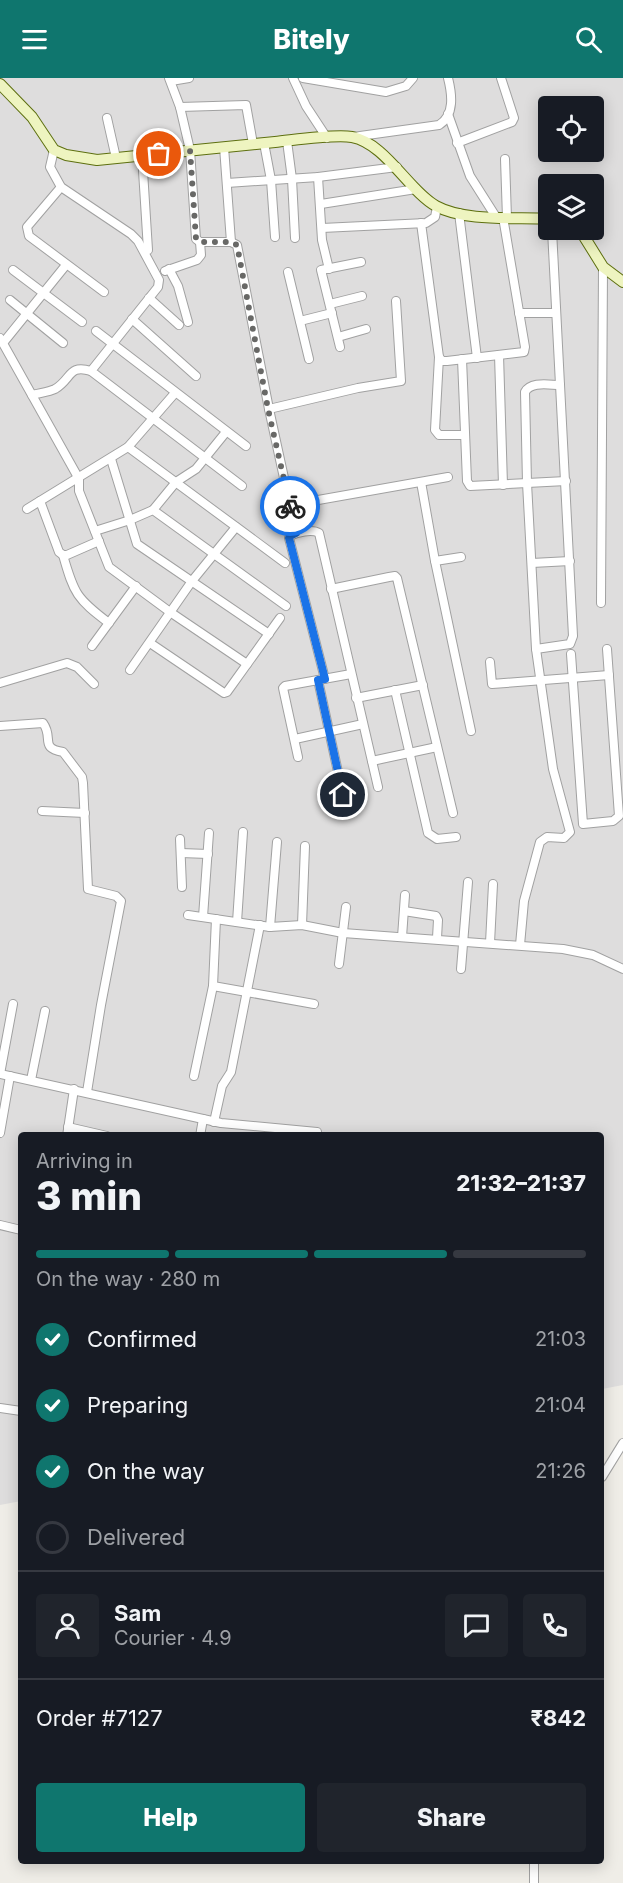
<!DOCTYPE html>
<meta charset="utf-8">
<style>
:root{--surface:#171b24;--page:#20242c;--text:#f1f3f6;--muted:#9ea1a6;--line:#363941;--accent:#0f766e}
body{margin:0;font-family:Inter,sans-serif;background:var(--page);color:var(--text);height:100vh;display:flex;flex-direction:column;font-size:22px;white-space:nowrap}
*{box-sizing:border-box;margin:0}
p{font-size:20px;color:var(--muted)}
.icon{flex:none;width:33px;height:33px;fill:none;stroke:currentColor;stroke-width:2;stroke-linecap:round;stroke-linejoin:round}
.map{position:relative;flex:1;overflow:hidden}
.drawer{position:absolute;left:18px;top:1054px;width:586px;height:732px;display:flex;flex-direction:column;background:var(--surface);border-radius:6px;box-shadow:0 3px 15px #0003}
.drawer>*{flex:none}
.fabs{position:absolute;left:538px;top:18px;display:grid;gap:12px}
.fabs a{display:grid;place-items:center;width:66px;height:66px;border-radius:6px;background:var(--surface);box-shadow:0 3px 15px #0003;font-size:30px}
.pin{position:absolute;display:grid;place-items:center;width:51px;height:51px;color:#fff;margin:-26px;border:3px solid #fff;border-radius:50%;box-shadow:0 2px 6px #0007}
.courier{position:absolute;display:grid;place-items:center;width:60px;height:60px;margin:-30px;border:4px solid #1a73e8;border-radius:50%;background:#fff;color:#222;box-shadow:0 2px 8px #0007}
.head em{font-style:normal;font-weight:800}
.head div{display:flex;flex-direction:column-reverse}
.head{display:flex;align-items:center;justify-content:space-between;height:102px;padding:0 18px}
h1{font-size:39px;font-weight:800;line-height:45px}
.bar{display:grid;grid-template-columns:repeat(4,1fr);gap:9px 6px;align-content:center;height:72px;padding:0 18px}
.bar i{height:8px;border-radius:4px;background:var(--line)}
.bar .active{background:var(--accent)}
.bar p{grid-column:span 4}
.line{display:flex;align-items:center;gap:15px;padding:0 18px;border-top:2px solid var(--line)}
.line div{flex:1}
.round{display:grid;place-items:center;flex:none;width:63px;height:63px;border-radius:6px;background:var(--page)}
ol{padding:0 18px;list-style:none}
li{display:flex;align-items:center;gap:18px;height:66px}
li p{margin-inline-start:auto}
li .icon{padding:6px;border-radius:50%;background:var(--accent);color:#fff;stroke-width:4}
li:last-child{color:var(--muted)}
li i{width:33px;height:33px;border:3px solid var(--line);border-radius:50%}
.button{display:flex;gap:12px;margin-top:auto;padding:12px 18px}
.button a{flex:1;height:69px;border-radius:6px;background:var(--accent);color:#fff;font-size:24px;font-weight:800;line-height:69px;text-align:center}
.button a+a{background:var(--page);color:var(--text)}
header{display:flex;justify-content:space-between;align-items:center;height:78px;padding:0 18px;background:var(--accent);color:#fff;font-size:27px;font-weight:800}
.map>svg:first-child{display:block}
</style>
<header><svg class="icon" aria-label="menu" viewBox="0 0 24 24"><path d="M4 6h16M4 12h16M4 18h16"/></svg>Bitely<svg class="icon" aria-label="search" viewBox="0 0 24 24"><circle cx="10" cy="10" r="6"/><path d="M15 15l6 6"/></svg></header>
<div class="map">
<svg width="623" height="1805" viewBox="0 0 623 1805">
<rect width="100%" height="100%" fill="#efede7"/>
<path fill="#dedddd" fill-rule="evenodd" d="M0 0H623V1307L602 1311V1058H21V1423L0 1427ZM549 28H594V74H549ZM549 106H594V152H549Z"/>
<g fill="none" stroke-linecap="round" stroke-linejoin="round">
<g stroke="#a1a1a1" stroke-width="10">
<g id="minor">
<path d="M169 0 180 29 190 72 196 161 200 164H231L237 167 269 331 296 455"/>
<path d="M293 0 306 28 327 60"/>
<path d="M303 0 386 14 406 8 413 0"/>
<path d="M171 3 189 0"/>
<path d="M180 29 246 27 253 66"/>
<path d="M448 36 470 98 496 139"/>
<path d="M107 40 116 80"/>
<path d="M353 59 439 47C455 37 452 16 448 0"/>
<path d="M287 63 292 101 295 160"/>
<path d="M264 65 271 102 275 159"/>
<path d="M457 65 512 44 514 40 501 0"/>
<path d="M224 69 231 164"/>
<path d="M54 72 50 89 61 109 131 156 138 163 159 202 158 209 91 293 242 408"/>
<path d="M142 77 148 172"/>
<path d="M505 81 507 140"/>
<path d="M318 99 322 162 329 191"/>
<path d="M227 105 318 99 397 89"/>
<path d="M61 109 27 149 29 158 104 214"/>
<path d="M321 126 416 111"/>
<path d="M459 135 477 280"/>
<path d="M421 145 439 279 442 283H447L524 274 525 269 503 139"/>
<path d="M322 150 426 145 435 139 437 129"/>
<path d="M169 191 178 208 188 244"/>
<path d="M13 192 82 244"/>
<path d="M165 193 197 182 201 177 200 164"/>
<path d="M288 194 309 281"/>
<path d="M149 220 179 247"/>
<path d="M10 222 63 265"/>
<path d="M330 226 362 218"/>
<path d="M519 235H556"/>
<path d="M132 241 196 298"/>
<path d="M300 243 332 235"/>
<path d="M96 253 246 368"/>
<path d="M338 259 366 251"/>
<path d="M0 260 79 401V413L109 489 170 534 247 586"/>
<path d="M3 265 66 187"/>
<path d="M340 269 321 192 361 184"/>
<path d="M499 277 503 407"/>
<path d="M439 279 435 352 439 357H465"/>
<path d="M462 281 467 403 470 408 566 403"/>
<path d="M32 317C39 315 49 314 55 311 72 301 68 286 91 293"/>
<path d="M269 331 358 310 401 303 396 223"/>
<path d="M128 369 285 485"/>
<path d="M111 381 137 466 269 556"/>
<path d="M421 404 435 483 471 653"/>
<path d="M40 423 59 474 63 477H67L99 463"/>
<path d="M290 427 448 399"/>
<path d="M27 431 128 369 175 315"/>
<path d="M153 432 176 404 196 391 226 354"/>
<path d="M95 453 130 442 153 432 286 528"/>
<path d="M63 477C74 516 77 521 109 545"/>
<path d="M435 483 461 479"/>
<path d="M532 485 570 483"/>
<path d="M331 511 389 499 395 498 397 500 453 735"/>
<path d="M601 525 603 189"/>
<path d="M150 565 224 615 227 614 280 540"/>
<path d="M92 568 136 508"/>
<path d="M536 571 570 566 573 558 552 152"/>
<path d="M571 576 583 746 613 743 619 738 607 571"/>
<path d="M490 584 492 606 609 597"/>
<path d="M130 592 192 503 236 449"/>
<path d="M325 601 289 460 290 458C297 454 312 451 319 455L378 709"/>
<path d="M318 602 343 717"/>
<path d="M0 605 67 585 77 589 94 606"/>
<path d="M395 612 428 755 437 761 456 759"/>
<path d="M356 620 423 607"/>
<path d="M0 648 43 645C54 660 39 670 63 674L82 699 83 705 88 811 116 818 121 823 101 927 87 1014"/>
<path d="M295 661 363 646"/>
<path d="M298 679 283 610 285 608 351 596"/>
<path d="M372 683 437 669"/>
<path d="M42 733 85 735"/>
<path d="M180 761 182 809"/>
<path d="M181 775 208 776"/>
<path d="M404 833 436 838 438 842 437 860"/>
<path d="M188 837 270 849 302 847 343 855 563 871 593 877 623 891"/>
<path d="M203 839 209 755"/>
<path d="M237 844 243 754"/>
<path d="M302 847 305 768"/>
<path d="M270 849 277 764"/>
<path d="M402 859 405 817"/>
<path d="M490 865 493 806"/>
<path d="M520 867 524 823 540 764 547 759 564 760 570 754 553 691 536 571 527 405 525 314C531 303 549 307 560 307"/>
<path d="M339 886 346 829"/>
<path d="M461 891 468 804"/>
<path d="M213 908 314 926"/>
<path d="M0 996 221 1045 317 1054"/>
<path d="M0 996 13 926"/>
<path d="M194 998 213 908 216 841"/>
<path d="M31 1002 45 933"/>
<path d="M214 1044 222 1008 231 994 260 847"/>
<path d="M68 1049 107 1058"/>
<path d="M0 1055 10 998"/>
<path d="M67 1058 74 1011"/>
<path d="M200 1058 203 1041"/>
<path d="M0 1147 21 1152"/>
<path d="M0 1330 21 1333"/>
<path d="M602 1399 623 1365"/>
<path d="M534 1784V1805"/>
</g>
</g>
<g stroke="#5d6f0f" stroke-width="12">
<g id="secondary">
<path d="M0 6 32 39 54 72 66 77 97 82C156 76 216 70 275 64 295 62 334 56 352 59 385 65 409 113 436 128 465 144 516 139 549 141"/>
<path d="M580 152 603 189 623 204"/>
</g>
</g>
<use href="#minor" stroke="#fff" stroke-width="8"/>
<use href="#secondary" stroke="#eef4c0" stroke-width="10"/>
</g>
<g fill="none" stroke-linecap="round" stroke-linejoin="round">
<path stroke="#686866" stroke-width="6" stroke-dasharray="0 10.8" d="M159 76 190 72 196 161 200 164H231L237 167 268 331 290 428"/>
<path stroke="#1a73e8" stroke-width="8" d="M290 428 296 455 290 458 289 460 325 601 318 602 343 717"/>
</g>
</svg>
<div class="fabs">
<a><svg class="icon" aria-label="locate" viewBox="0 0 24 24"><circle cx="12" cy="12" r="6"/><path d="M12 2v4M12 18v4M2 12h4M18 12h4"/></svg></a>
<a><svg class="icon" aria-label="layers" viewBox="0 0 24 24"><path d="M12 4l9 5-9 5-9-5zM3 14l9 5 9-5"/></svg></a>
</div>
<div class="pin" style="left:159px;top:76px;background:#ea580c"><svg class="icon" aria-label="bag" viewBox="0 0 24 24"><path d="M5 8h14l-1 12H6zM9 8a3 3 0 0 1 6 0"/></svg></div>
<div class="pin" style="left:343px;top:717px;background:#1f2937"><svg class="icon" aria-label="home" viewBox="0 0 24 24"><path d="M3 11l9-7 9 7M6 9v11h12V9"/></svg></div>
<div class="courier" style="left:290px;top:428px"><svg class="icon" aria-label="bike" viewBox="0 0 24 24"><circle cx="6" cy="16" r="4"/><circle cx="18" cy="16" r="4"/><path d="M6 16l4-8h5l3 8M10 8l3 8H6M13 5h3"/></svg></div>
<section class="drawer">
<div class="head"><div><h1>3 min</h1><p>Arriving in</p></div><em>21:32–21:37</em></div>
<div class="bar"><i class="active"></i><i class="active"></i><i class="active"></i><i></i><p>On the way · 280 m</p></div>
<ol>
<li><svg class="icon" aria-label="check" viewBox="0 0 24 24"><path d="M5 12l5 5 9-10"/></svg>Confirmed<p>21:03</p></li>
<li><svg class="icon" aria-label="check" viewBox="0 0 24 24"><path d="M5 12l5 5 9-10"/></svg>Preparing<p>21:04</p></li>
<li><svg class="icon" aria-label="check" viewBox="0 0 24 24"><path d="M5 12l5 5 9-10"/></svg>On the way<p>21:26</p></li>
<li><i></i>Delivered</li>
</ol>
<div class="line" style="height:108px"><a class="round"><svg class="icon" aria-label="person" viewBox="0 0 24 24"><circle cx="12" cy="8" r="4"/><path d="M4 21q1-7 8-7t8 7"/></svg></a><div><b>Sam</b><p>Courier · 4.9</p></div><a class="round"><svg class="icon" aria-label="chat" viewBox="0 0 24 24"><path d="M4 5h16v11H9l-5 4z"/></svg></a><a class="round"><svg class="icon" aria-label="phone" viewBox="0 0 24 24"><path d="M5 4h4l2 5-3 2q2 4 5 5l2-3 5 2v4C11 20 4 13 5 4z"/></svg></a></div>
<div class="line" style="height:78px"><div>Order #7127</div><b>₹842</b></div>
<div class="button"><a>Help</a><a>Share</a></div>
</section>
</div>
